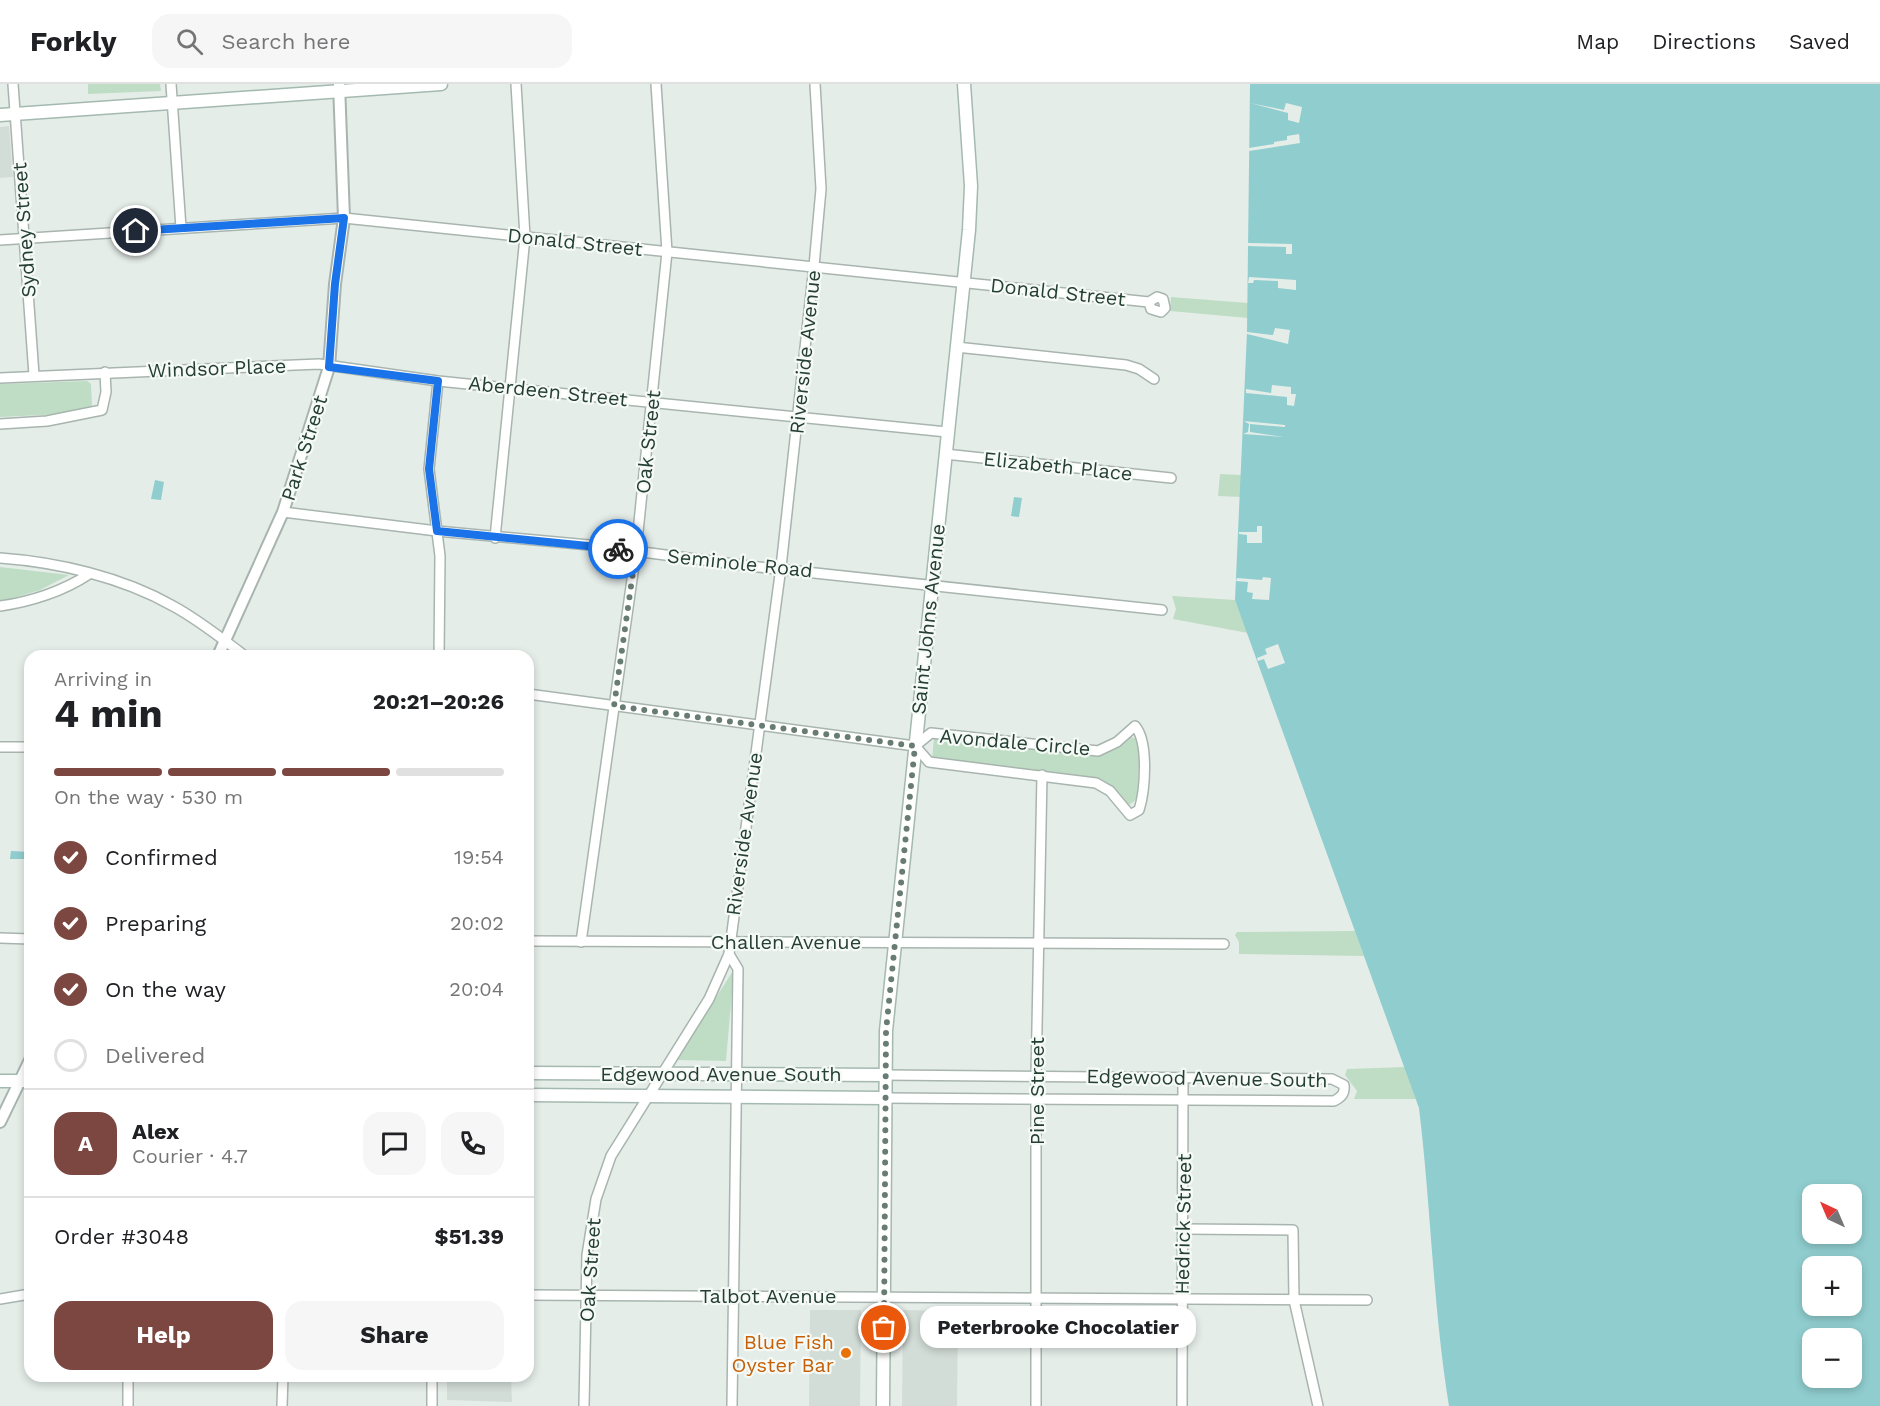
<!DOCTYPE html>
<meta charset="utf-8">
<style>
:root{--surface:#fff;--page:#f6f6f6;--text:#202124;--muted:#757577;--line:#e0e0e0;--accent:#7c4741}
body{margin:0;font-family:"Work Sans",sans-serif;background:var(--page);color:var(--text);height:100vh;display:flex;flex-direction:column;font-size:22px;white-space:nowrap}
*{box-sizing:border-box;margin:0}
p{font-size:20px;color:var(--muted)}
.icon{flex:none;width:33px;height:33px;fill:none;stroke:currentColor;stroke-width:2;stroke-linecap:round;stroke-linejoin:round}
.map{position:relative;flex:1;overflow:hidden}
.panel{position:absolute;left:24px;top:566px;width:510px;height:732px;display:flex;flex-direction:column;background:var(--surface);border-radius:18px;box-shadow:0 3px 9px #0003}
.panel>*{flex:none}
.needle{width:39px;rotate:316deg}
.buttons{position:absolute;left:1802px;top:1100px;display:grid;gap:12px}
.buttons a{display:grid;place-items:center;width:60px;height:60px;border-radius:12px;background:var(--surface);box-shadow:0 3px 9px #0003;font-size:30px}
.pin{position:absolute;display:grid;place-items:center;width:51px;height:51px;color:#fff;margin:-26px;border:3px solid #fff;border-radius:50%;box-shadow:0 2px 6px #0007}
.courier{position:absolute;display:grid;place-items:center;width:60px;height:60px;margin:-30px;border:4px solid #1a73e8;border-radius:50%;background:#fff;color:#222;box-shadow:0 2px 8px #0007}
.bubble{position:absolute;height:42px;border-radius:18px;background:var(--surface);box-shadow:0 3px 9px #0003;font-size:20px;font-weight:700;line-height:42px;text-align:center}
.headline em{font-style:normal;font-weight:700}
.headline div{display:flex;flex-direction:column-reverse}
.headline{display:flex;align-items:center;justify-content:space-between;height:102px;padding:0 30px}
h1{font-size:39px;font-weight:700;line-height:45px}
.bar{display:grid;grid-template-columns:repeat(4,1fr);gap:9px 6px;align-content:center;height:72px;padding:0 30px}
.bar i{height:8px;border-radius:4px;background:var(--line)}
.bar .selected{background:var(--accent)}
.bar p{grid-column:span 4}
.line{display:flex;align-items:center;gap:15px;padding:0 30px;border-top:2px solid var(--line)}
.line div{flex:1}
.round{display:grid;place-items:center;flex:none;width:63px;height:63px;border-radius:18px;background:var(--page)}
ol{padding:0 30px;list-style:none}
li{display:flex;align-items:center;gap:18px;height:66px}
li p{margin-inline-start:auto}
li .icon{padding:6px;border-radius:50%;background:var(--accent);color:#fff;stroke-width:4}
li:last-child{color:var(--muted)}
li i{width:33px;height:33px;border:3px solid var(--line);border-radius:50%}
.button{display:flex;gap:12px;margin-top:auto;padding:12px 30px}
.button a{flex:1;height:69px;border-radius:18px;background:var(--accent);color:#fff;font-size:24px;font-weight:700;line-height:69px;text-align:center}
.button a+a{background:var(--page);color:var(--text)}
header{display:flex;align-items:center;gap:36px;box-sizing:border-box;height:84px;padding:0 30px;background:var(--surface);border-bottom:2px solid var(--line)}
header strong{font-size:28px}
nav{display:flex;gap:33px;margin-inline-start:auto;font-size:21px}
.search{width:420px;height:54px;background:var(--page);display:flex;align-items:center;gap:15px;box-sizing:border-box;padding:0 21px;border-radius:18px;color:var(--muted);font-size:22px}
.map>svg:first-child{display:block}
</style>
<header>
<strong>Forkly</strong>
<div class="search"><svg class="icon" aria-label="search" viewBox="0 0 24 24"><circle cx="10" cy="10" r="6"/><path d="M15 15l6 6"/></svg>Search here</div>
<nav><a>Map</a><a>Directions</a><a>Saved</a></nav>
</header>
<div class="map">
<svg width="1880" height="1322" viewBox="0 0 1880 1322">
<rect width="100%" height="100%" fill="#e5ede9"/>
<g fill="#d3ddd7">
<path d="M9 42 13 93 0 94V43Z"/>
<path d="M810 1226H861L860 1322H809Z"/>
<path d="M903 1226 958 1227 957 1322H902Z"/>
<path d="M447 1292H511L512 1318 447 1316Z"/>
</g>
<g fill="#bfddc4">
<path d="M88 0H160L161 7 88 10Z"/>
<path d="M1171 213 1248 219V234L1170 227Z"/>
<path d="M87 297 91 300 92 322 83 329 0 333V300Z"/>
<path d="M1220 390 1242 391 1241 413 1218 412Z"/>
<path d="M0 483 69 491 40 506 0 518Z"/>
<path d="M1172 512 1235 516 1248 549 1173 535 1176 525Z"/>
<path d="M1128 653 1135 654 1140 658 1137 715 1129 721C1119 716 1116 703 1101 695L932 676 934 654 1103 671 1120 661Z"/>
<path d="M1355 847 1364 872 1239 870V858L1235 851 1237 848Z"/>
<path d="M734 885 726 977 677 976Z"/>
<path d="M1405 983 1416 1015H1354L1357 1007 1345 991 1347 985Z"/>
</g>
<g fill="#90cdcf" fill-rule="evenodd">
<path d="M1250 0H1880V1322H1449C1433 1224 1431 1123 1419 1024L1235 516 1247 248ZM1812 1110H1851V1149H1812ZM1812 1182H1851V1221H1812ZM1812 1254H1851V1293H1812Z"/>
<path d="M155 396 164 398 161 416 151 415Z"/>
<path d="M1014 413 1022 414 1019 433 1011 432Z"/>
<path d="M11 767 30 768V775H10Z"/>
</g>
<g fill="#e5ede9">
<path d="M1250 19 1284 26 1286 19 1302 23 1299 39 1288 36V29Z"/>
<path d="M1299 50 1300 59 1249 67V64L1274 60V58L1287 56V52Z"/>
<path d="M1248 159 1292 160V170H1286V163L1248 162Z"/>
<path d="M1249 193 1296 196V206L1278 204V197L1254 196 1253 199H1248Z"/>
<path d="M1275 244 1290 246 1288 260 1247 250V248L1273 251Z"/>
<path d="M1272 301 1291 303V310H1296L1294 322 1287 321V313L1246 309V305L1271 309Z"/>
<path d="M1244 337 1285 341V343L1250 340V348L1284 353 1243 350 1248 348 1249 340Z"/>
<path d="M1257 442H1262V459H1247V451L1239 450V448H1257Z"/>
<path d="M1263 493 1271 494 1269 516 1252 515 1253 509 1247 508 1248 498 1236 497 1237 494 1262 496Z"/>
<path d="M1278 560 1285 579 1268 585 1264 575 1258 577 1257 574 1267 570 1265 565Z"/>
</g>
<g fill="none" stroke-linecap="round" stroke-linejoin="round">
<g stroke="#a8b5af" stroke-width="12">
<g id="minor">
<path d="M13 0 34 291"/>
<path d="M171 0 181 144"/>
<path d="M0 156 344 134 1149 218 1157 213 1163 215 1165 224 1161 228 1151 225 1149 218"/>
<path d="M956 263 1126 281 1139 285 1154 295"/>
<path d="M0 294 319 280 438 297 947 348"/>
<path d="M438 297 429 385 440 472 439 572"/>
<path d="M0 340 47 337 102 326 106 308 105 288"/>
<path d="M945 370 1171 394"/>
<path d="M283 428 437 447 589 461 749 482 1162 526"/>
<path d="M495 454 525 153 516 0"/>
<path d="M0 474C57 478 122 493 173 522 199 536 221 554 245 572"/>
<path d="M0 522C30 518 64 507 89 490"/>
<path d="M528 610 915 662"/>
<path d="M1135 642C1149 658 1145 707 1139 726L1130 731 1110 707 1096 699 929 678 915 662 931 649 1098 667 1117 658Z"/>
<path d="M0 663H30"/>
<path d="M0 854 30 855"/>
<path d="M528 857 1224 860"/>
<path d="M581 858 636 467 667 168 656 0"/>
<path d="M885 991 1332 995 1344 1001C1345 1009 1342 1013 1334 1017L885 1014"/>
<path d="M1183 1145 1293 1146 1294 1216 1318 1322"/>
<path d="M528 1211 1367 1216"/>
<path d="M0 1215 30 1210"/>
<path d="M128 1322V1292"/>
<path d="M282 1322 283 1292"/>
<path d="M432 1322V1292"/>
<path d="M584 1322 587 1171 596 1115 611 1072 709 915 729 870"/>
<path d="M732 1322 738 885 729 870 781 483 814 182 821 105 815 0"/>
<path d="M1036 1322V993L1042 691"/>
<path d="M1182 1322 1183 994"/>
</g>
</g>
<g stroke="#a8b5af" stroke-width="14">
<g id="tertiary">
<path d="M218 572 283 428 329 283 335 200 344 134 339 0"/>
<path d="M0 1038 30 976"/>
</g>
</g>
<g stroke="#a4b9af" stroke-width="15">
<g id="secondary">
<path d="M0 31 441 0"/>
<path d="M528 989 885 991"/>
<path d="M0 997H30"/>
<path d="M528 1011 885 1014"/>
<path d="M883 1322 886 947 969 146 971 102 964 0"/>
</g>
</g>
<use href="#minor" stroke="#fff" stroke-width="9"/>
<use href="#tertiary" stroke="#fff" stroke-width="10"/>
<use href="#secondary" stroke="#fff" stroke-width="12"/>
</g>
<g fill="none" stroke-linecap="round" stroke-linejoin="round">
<path stroke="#687c74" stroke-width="6" stroke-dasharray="0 10.8" d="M618 465 636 467 614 622 915 662 886 947 884 1244"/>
<path stroke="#1a73e8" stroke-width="8" d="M136 147 344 134 335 200 329 283 438 297 429 385 437 447 618 465"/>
</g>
<circle fill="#e8710a" stroke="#f6faf7" stroke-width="2" cx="846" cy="1269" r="6"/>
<g text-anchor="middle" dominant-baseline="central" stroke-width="4.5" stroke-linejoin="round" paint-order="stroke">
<g font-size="20" fill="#253f35" stroke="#f6faf7">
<text transform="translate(24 146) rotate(-94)">Sydney Street</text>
<text transform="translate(575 158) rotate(6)">Donald Street</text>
<text transform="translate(1058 208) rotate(6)">Donald Street</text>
<text transform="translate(805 268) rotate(-84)">Riverside Avenue</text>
<text transform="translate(217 284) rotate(-2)">Windsor Place</text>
<text transform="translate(548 307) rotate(6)">Aberdeen Street</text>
<text transform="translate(648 358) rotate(-84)">Oak Street</text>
<text transform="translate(304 364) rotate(-72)">Park Street</text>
<text transform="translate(1058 382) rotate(6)">Elizabeth Place</text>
<text transform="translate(740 479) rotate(6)">Seminole Road</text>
<text transform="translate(928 535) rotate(-84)">Saint Johns Avenue</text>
<text transform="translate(1015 658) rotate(5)">Avondale Circle</text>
<text transform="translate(744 750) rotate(-82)">Riverside Avenue</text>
<text x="786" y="858">Challen Avenue</text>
<text x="721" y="990">Edgewood Avenue South</text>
<text transform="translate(1207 994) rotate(1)">Edgewood Avenue South</text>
<text transform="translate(1037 1007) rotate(-90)">Pine Street</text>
<text transform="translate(1183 1140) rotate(-89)">Hedrick Street</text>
<text transform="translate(590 1186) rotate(-86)">Oak Street</text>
<text x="768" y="1212">Talbot Avenue</text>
</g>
<g font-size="20" fill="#c56008" stroke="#f6faf7" text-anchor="end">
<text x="834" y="1258">Blue Fish<tspan x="834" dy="23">Oyster Bar</tspan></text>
</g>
</g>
</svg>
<div class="buttons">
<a><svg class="needle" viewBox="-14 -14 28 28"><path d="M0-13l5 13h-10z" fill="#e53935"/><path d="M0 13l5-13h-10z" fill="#757577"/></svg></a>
<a>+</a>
<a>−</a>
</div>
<div class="pin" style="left:884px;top:1244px;background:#ea580c"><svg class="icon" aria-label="bag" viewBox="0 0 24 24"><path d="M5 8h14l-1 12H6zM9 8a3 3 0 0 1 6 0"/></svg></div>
<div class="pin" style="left:136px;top:147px;background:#1f2937"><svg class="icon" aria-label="home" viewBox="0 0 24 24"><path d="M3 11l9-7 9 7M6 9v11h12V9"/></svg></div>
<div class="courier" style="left:618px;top:465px"><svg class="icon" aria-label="bike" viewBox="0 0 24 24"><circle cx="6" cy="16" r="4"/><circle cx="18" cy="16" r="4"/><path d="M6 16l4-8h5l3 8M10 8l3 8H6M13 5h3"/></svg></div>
<div class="bubble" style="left:920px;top:1222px;width:276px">Peterbrooke Chocolatier</div>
<section class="panel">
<div class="headline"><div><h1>4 min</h1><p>Arriving in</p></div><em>20:21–20:26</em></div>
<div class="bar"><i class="selected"></i><i class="selected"></i><i class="selected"></i><i></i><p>On the way · 530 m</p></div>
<ol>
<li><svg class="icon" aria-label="check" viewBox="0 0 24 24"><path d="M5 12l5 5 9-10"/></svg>Confirmed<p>19:54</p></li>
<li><svg class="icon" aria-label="check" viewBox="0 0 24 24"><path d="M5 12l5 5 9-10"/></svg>Preparing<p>20:02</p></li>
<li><svg class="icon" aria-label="check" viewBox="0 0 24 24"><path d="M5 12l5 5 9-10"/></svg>On the way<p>20:04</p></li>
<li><i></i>Delivered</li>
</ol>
<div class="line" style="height:108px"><b class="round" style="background:var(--accent);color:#fff">A</b><div><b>Alex</b><p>Courier · 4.7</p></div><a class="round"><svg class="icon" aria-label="chat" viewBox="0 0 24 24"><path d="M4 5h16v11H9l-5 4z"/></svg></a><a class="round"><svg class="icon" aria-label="phone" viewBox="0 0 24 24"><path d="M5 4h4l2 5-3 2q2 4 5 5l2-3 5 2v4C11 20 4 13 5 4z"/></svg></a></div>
<div class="line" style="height:78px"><div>Order #3048</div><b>$51.39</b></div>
<div class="button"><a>Help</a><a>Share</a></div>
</section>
</div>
